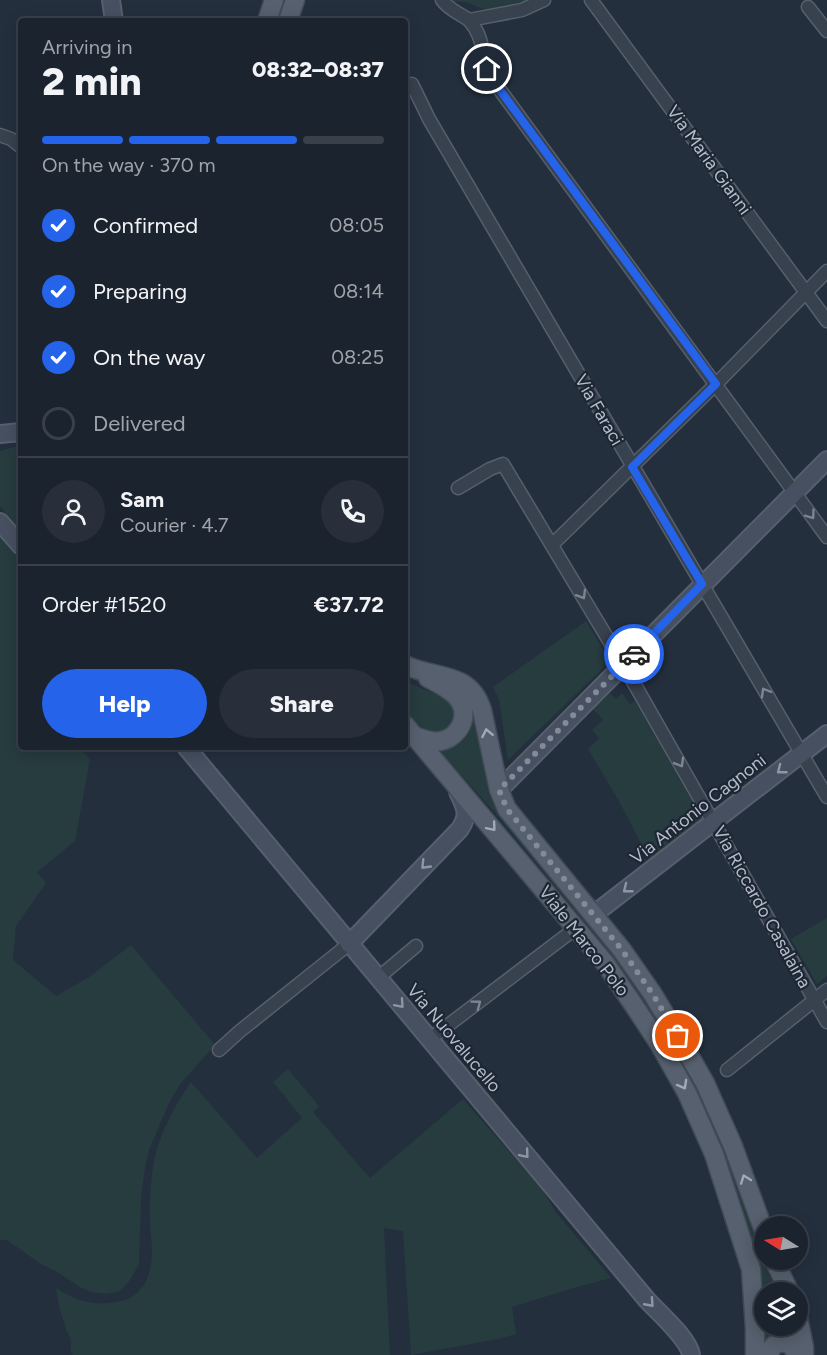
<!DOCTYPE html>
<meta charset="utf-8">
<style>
:root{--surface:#1b232e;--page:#282f3a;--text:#f1f3f6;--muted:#a0a4aa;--line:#39404a;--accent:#2563eb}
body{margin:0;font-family:Figtree,sans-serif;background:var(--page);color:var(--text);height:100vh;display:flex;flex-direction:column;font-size:22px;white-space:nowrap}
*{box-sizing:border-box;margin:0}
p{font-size:20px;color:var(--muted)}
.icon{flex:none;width:33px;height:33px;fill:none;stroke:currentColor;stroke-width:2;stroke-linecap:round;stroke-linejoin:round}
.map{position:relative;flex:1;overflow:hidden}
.side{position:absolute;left:18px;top:18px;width:390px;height:732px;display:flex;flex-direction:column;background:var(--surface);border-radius:6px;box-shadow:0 3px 15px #0003,0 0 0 2px var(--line)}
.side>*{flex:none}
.needle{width:39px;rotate:281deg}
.controls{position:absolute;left:754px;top:1216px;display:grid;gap:12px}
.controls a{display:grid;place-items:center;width:54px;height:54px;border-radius:50%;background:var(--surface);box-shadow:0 3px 15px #0003,0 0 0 2px var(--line);font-size:30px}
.pin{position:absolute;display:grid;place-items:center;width:51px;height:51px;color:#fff;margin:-26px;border:3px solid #fff;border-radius:50%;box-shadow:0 2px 6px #0007}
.courier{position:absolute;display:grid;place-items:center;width:60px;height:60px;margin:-30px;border:4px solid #2563eb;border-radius:50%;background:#fff;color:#222;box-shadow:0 2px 8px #0007}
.head em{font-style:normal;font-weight:800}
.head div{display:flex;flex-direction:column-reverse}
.head{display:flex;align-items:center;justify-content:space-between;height:102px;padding:0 24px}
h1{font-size:39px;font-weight:800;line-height:45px}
.bar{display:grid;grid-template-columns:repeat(4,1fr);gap:9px 6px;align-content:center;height:72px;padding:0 24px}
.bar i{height:8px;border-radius:4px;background:var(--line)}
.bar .active{background:var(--accent)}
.bar p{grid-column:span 4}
.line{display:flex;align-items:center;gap:15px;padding:0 24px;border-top:2px solid var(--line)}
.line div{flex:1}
.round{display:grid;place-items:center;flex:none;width:63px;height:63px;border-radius:32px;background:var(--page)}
ol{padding:0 24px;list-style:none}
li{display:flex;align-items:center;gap:18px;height:66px}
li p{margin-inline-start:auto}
li .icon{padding:6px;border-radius:50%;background:var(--accent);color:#fff;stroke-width:4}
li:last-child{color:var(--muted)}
li i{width:33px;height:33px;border:3px solid var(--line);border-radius:50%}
.primary-button{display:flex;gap:12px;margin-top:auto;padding:12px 24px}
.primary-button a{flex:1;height:69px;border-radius:36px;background:var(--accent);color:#fff;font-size:24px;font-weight:800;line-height:69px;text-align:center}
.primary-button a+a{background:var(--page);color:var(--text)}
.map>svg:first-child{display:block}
</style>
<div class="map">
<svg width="827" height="1355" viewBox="0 0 827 1355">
<rect width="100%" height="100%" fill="#242f3e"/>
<g fill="#263c3f">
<path d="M453 0H533C519 5 502 11 486 9 472 7 471 0 454 2Z"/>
<path d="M14 447H21V533L0 506V451Z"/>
<path d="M0 535 21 560V564L19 566 21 569V747H84L81 750 90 759 75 841 37 872 46 883 16 926 13 960 56 996 88 978 131 945 215 1045 181 1083 169 1103 149 1150 145 1167 141 1200 139 1264 130 1280 120 1291 107 1294 91 1292 80 1287 59 1273 41 1264 7 1240H0Z"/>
<path d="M586 621 607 656V664L508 760 499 699 493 687Z"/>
<path d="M405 681 425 690 446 698 454 706 456 718 448 730 434 734 425 731 405 710Z"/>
<path d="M610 693 616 699 622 693 630 704 635 701 702 818 649 859 620 803 588 749 599 738 592 730 603 720 593 709Z"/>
<path d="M473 710 489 795 493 803 616 953 646 996 699 1086 725 1149 763 1263 778 1293H765V1326H790L793 1336 762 1350V1285L759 1266 722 1150 695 1088 642 999 612 956 496 814 442 753 443 750C466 747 473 732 473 710Z"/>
<path d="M827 918V976L817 984 791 939Z"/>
<path d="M288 1069 319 1106 313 1112 370 1178 463 1099 542 1189 555 1211 611 1278 577 1287 512 1307 516 1334 498 1339 411 1355 403 1231 384 1228 390 1355H73L71 1353V1340L66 1329 59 1307 56 1288C77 1301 91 1306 116 1302 142 1299 152 1276 152 1252 152 1241 150 1230 150 1220 149 1200 151 1180 154 1160 160 1133 175 1105 191 1082L257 1158 302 1118 273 1082Z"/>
</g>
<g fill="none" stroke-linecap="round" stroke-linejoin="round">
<g stroke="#565f6c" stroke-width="15">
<g id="minor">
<path d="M442 0C448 9 460 14 469 20"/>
<path d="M544 0 522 10 469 20C483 36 481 49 487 67 489 74 493 80 497 86L827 537"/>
<path d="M591 0 827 321"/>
<path d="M808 7 827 31"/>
<path d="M412 84 429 119 827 797"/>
<path d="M0 135 11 139 21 147"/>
<path d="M458 488 490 469 503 464 623 664 827 1022"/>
<path d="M552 545 716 384 827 271"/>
<path d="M378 978 416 946"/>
<path d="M430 1039 576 928"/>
<path d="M219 1050 240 1031 349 944"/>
<path d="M727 1070 827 990"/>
</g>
</g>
<g stroke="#565f6c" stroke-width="20">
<g id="secondary">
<path d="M111 0 114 21"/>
<path d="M0 434 21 432"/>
<path d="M0 522 21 546"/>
<path d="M186 747 647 1300C659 1313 689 1339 691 1355"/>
<path d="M499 790 827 460"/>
<path d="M593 915 827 734"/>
<path d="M349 944 460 829C470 814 465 807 458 792"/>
</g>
</g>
<g stroke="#414a57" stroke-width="21">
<g id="primary">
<path d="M267 21 274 0"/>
<path d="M288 21 295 0"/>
<path d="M405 665C436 680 469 670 482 710L499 790 507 809 622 950 652 993 678 1036 705 1083 733 1146 765 1234"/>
<path d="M405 725 605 963 633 1004 660 1045 687 1093 714 1154 751 1269 755 1329V1355"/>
<path d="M414 736C423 739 432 743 441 741 462 736 471 712 456 696 448 688 437 683 428 678"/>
<path d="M774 1260 790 1293"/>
<path d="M798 1318 804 1347V1355"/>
<path d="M769 1355C772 1343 779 1341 790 1344L798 1355"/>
</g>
</g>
<use href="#minor" stroke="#38414e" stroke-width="12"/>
<use href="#secondary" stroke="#465061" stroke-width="16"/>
<use href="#primary" stroke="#56606e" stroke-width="18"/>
</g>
<defs><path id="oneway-chevron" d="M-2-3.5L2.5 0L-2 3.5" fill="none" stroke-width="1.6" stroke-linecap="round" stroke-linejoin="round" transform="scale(1.5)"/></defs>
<g stroke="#7c8592">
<use href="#oneway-chevron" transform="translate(811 515) rotate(54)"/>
<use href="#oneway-chevron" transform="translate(582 595) rotate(59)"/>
<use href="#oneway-chevron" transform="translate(765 692) rotate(-120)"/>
<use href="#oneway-chevron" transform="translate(680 763) rotate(60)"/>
<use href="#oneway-chevron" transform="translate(477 1004) rotate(-37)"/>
</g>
<g stroke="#a1aab7">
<use href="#oneway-chevron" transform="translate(487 733) rotate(-101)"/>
<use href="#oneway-chevron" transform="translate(492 827) rotate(50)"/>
<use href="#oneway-chevron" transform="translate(683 1085) rotate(61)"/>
<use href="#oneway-chevron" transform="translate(745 1179) rotate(-110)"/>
</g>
<g stroke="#8e96a5">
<use href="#oneway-chevron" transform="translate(781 770) rotate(142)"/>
<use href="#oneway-chevron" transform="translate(425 865) rotate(134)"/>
<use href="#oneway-chevron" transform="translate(627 889) rotate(142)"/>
<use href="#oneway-chevron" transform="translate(400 1004) rotate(49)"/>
<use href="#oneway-chevron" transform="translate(525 1154) rotate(50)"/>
<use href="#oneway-chevron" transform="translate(650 1303) rotate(48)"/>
</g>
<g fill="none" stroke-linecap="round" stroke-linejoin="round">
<path stroke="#828b98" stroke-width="6" stroke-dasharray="0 10.8" d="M634 654 499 790 507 809 622 950 652 993 678 1036"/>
<path stroke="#2563eb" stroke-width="8" d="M487 69 497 86 716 384 632 467 702 584 634 654"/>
</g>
<g text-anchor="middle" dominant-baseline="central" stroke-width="4.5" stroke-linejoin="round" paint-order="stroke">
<g font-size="18" fill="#b4bcc9" stroke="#1d2633">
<text transform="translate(709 160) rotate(54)">Via Maria Gianni</text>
<text transform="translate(599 410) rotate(60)">Via Faraci</text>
<text transform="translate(698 809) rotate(-38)">Via Antonio Cagnoni</text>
<text transform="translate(762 907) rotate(61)">Via Riccardo Casalaina</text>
<text transform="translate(584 941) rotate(52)">Viale Marco Polo</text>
<text transform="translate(454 1038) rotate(50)">Via Nuovalucello</text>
</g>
</g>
</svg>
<div class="controls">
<a><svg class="needle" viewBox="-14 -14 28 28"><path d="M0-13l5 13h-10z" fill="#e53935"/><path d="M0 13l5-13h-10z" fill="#a0a4aa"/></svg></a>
<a><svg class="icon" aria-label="layers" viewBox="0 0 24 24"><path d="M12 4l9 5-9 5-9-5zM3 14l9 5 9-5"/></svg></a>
</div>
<div class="pin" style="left:678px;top:1036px;background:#ea580c"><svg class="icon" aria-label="bag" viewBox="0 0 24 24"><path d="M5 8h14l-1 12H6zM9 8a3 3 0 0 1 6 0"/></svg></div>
<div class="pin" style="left:487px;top:69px;background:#1f2937"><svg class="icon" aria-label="home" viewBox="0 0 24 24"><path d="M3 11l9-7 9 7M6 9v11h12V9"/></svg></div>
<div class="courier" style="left:634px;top:654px"><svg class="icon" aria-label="car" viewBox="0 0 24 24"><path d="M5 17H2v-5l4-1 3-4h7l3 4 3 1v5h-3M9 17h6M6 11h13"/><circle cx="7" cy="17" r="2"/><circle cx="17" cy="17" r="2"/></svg></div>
<section class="side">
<div class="head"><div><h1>2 min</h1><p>Arriving in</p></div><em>08:32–08:37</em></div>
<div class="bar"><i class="active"></i><i class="active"></i><i class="active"></i><i></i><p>On the way · 370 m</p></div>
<ol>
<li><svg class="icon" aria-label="check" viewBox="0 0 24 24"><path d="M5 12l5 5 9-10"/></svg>Confirmed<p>08:05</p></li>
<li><svg class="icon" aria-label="check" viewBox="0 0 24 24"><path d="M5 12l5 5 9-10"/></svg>Preparing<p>08:14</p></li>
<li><svg class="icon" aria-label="check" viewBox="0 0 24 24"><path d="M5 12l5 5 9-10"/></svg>On the way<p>08:25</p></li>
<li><i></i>Delivered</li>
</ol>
<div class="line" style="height:108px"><a class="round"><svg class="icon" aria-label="person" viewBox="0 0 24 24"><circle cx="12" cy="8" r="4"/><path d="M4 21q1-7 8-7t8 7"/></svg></a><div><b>Sam</b><p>Courier · 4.7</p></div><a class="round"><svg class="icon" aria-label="phone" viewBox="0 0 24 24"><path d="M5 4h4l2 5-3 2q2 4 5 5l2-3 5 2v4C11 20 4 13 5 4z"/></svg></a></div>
<div class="line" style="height:78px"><div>Order #1520</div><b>€37.72</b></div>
<div class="primary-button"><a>Help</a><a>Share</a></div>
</section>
</div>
